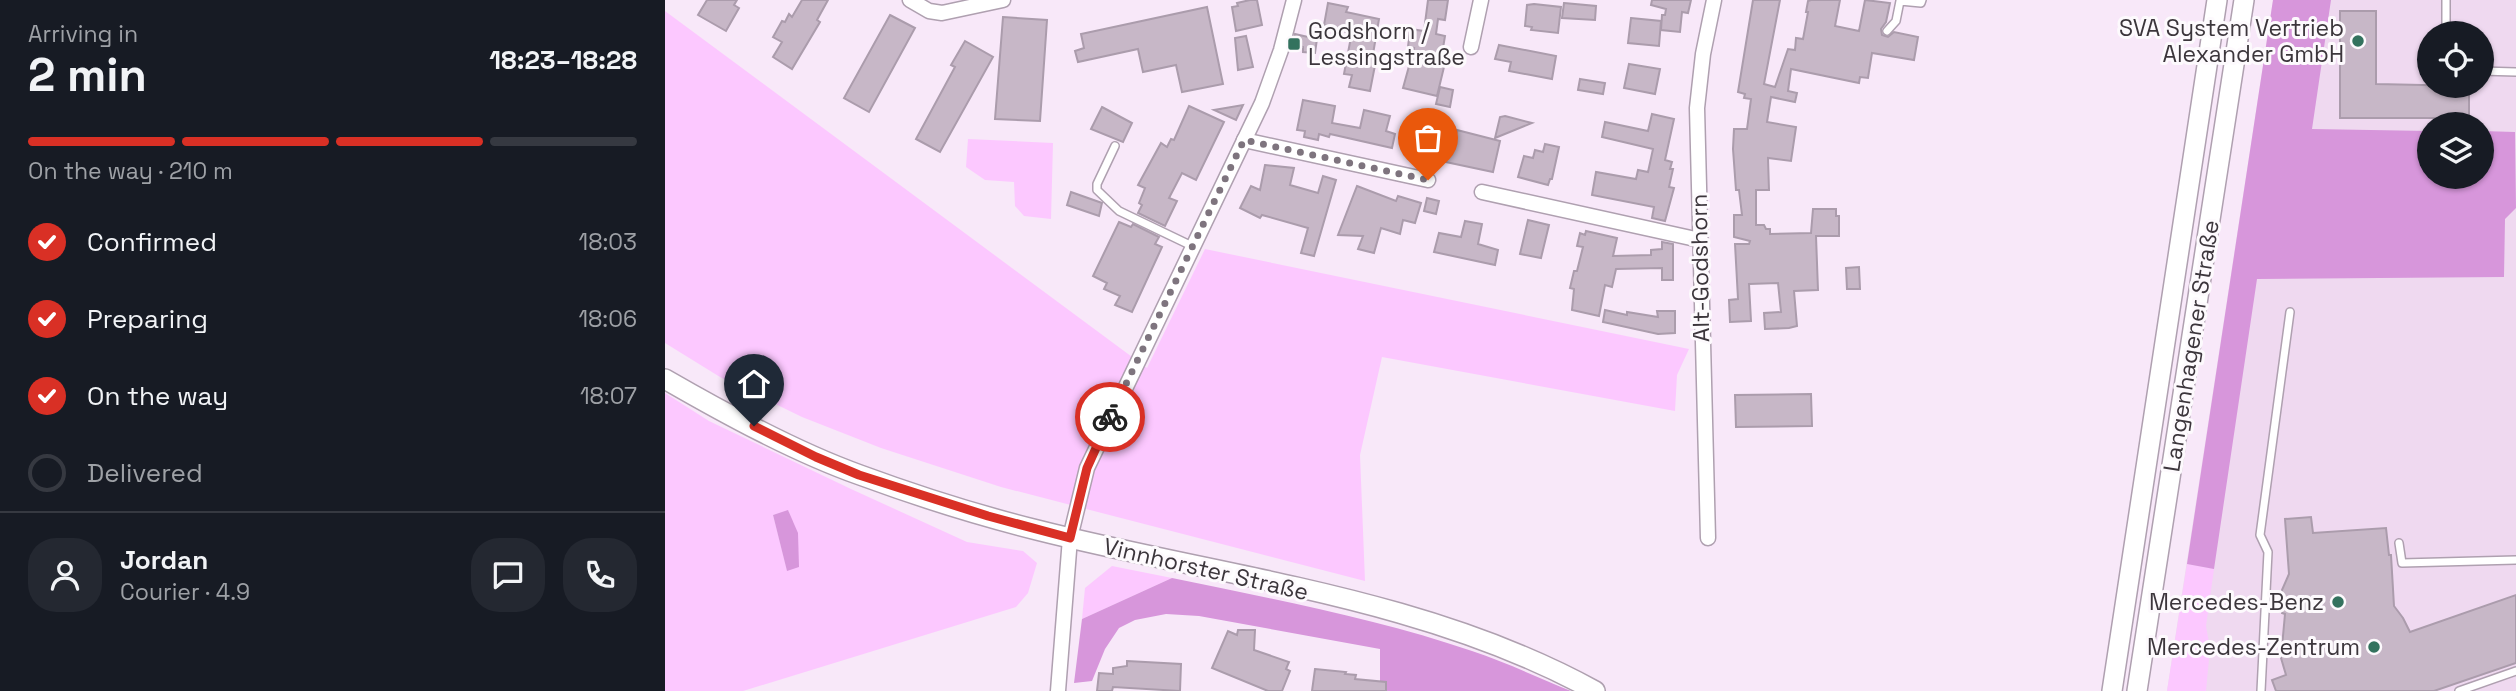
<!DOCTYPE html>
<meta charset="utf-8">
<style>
:root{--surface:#171b24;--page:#242831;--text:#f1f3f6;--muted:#9ea1a6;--line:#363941;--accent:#d93025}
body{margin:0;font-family:"Space Grotesk",sans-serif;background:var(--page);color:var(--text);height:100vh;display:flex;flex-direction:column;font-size:26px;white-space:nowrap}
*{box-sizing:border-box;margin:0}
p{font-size:23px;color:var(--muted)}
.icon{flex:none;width:38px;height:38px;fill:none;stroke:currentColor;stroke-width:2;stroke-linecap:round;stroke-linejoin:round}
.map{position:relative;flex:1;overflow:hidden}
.details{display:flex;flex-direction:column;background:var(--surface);width:665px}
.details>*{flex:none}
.controls{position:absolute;left:1752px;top:21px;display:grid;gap:14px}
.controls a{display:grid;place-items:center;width:77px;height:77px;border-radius:50%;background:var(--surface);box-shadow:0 2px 5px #0004;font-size:35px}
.pin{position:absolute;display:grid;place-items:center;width:60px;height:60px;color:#fff;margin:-72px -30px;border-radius:50% 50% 50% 0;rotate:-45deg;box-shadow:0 0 7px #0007}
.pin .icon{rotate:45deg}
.courier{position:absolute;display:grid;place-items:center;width:70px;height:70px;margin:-35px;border:5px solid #d93025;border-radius:50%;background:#fff;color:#222;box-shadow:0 2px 9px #0007}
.head em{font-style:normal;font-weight:700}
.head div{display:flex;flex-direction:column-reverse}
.head{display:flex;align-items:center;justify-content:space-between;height:119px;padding:0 28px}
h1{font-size:46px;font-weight:700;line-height:52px}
.bar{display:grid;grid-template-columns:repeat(4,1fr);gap:10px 7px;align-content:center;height:84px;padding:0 28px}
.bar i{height:9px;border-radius:5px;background:var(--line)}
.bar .active{background:var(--accent)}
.bar p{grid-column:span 4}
.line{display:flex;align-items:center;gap:18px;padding:0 28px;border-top:2px solid var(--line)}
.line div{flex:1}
.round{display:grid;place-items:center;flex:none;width:74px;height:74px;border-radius:28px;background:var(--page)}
ol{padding:0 28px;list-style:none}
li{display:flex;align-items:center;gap:21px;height:77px}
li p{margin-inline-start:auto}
li .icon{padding:7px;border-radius:50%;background:var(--accent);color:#fff;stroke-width:4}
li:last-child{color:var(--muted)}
li i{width:38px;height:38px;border:4px solid var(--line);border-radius:50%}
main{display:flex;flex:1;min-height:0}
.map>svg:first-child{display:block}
</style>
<main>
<section class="details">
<div class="head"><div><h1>2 min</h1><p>Arriving in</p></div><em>18:23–18:28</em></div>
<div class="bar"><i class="active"></i><i class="active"></i><i class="active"></i><i></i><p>On the way · 210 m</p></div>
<ol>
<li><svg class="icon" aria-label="check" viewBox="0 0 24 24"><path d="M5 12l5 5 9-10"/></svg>Confirmed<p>18:03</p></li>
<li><svg class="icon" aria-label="check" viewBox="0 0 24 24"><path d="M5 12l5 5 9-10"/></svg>Preparing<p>18:06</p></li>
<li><svg class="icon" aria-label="check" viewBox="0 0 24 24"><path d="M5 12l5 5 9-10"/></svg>On the way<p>18:07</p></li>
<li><i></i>Delivered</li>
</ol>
<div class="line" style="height:126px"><a class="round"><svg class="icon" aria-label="person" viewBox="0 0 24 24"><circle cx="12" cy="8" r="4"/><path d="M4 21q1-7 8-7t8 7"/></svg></a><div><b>Jordan</b><p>Courier · 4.9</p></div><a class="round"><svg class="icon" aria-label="chat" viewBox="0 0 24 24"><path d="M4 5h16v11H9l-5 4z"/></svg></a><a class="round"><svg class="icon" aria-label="phone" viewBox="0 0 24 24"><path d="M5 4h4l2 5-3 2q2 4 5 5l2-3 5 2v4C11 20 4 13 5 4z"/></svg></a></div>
</section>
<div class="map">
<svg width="1851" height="691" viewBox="0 0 1851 691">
<rect width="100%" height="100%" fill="#f8e8f9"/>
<path fill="#efd9f0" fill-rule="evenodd" d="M1608 0H1851V691H1502ZM1764 33H1816V86H1764ZM1764 124H1816V177H1764Z"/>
<g fill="#fcc8ff" fill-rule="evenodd">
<path d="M0 11 482 368 540 249 1024 349 1012 375 1010 411 717 357 695 455 700 581 336 487 216 448 137 417 55 377 0 343Z"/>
<path d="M303 139 388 143 386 219 359 216 350 206 349 182 320 180 301 167Z"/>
<path d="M0 393 44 421 186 489 302 542 358 551 372 563 363 593 351 607 78 691H0ZM124 511 122 570 108 515Z"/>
<path d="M1522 564 1549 569 1541 626 1545 648 1541 691H1502Z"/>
<path d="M447 566 507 578 417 619 420 588Z"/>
</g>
<g fill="#d796db">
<path d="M1608 0H1666L1647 129 1764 131V177H1816L1817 131 1850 132 1851 208 1840 219 1839 277 1592 279 1549 569 1522 564Z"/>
<path d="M123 510 133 533 134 567 122 571 108 515Z"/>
<path d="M507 578C608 599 710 618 807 651 841 662 873 678 906 691H715V649L534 616 501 614 470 620 454 628 440 649 427 681 409 683 417 619Z"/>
</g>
<g fill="#c7b7c7" stroke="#ab9cac" stroke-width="2">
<path d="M42 0H72L69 5 74 8 61 31 33 15Z"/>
<path d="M137 0H163L152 20 155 22 127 69 108 57 117 42 108 37 117 21 120 22 124 14 127 17Z"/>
<path d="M585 0H592L597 25 571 31 567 7 573 6 572 3Z"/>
<path d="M763 0H783L780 20 773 19 771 34 780 36 775 66 779 67 772 96 738 88 749 48 743 47 745 29 759 31Z"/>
<path d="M987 0H1026L1023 13 1017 12 1015 32 996 30 997 15H1000L1001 9 986 5Z"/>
<path d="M1088 0H1115L1099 84 1110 87 1123 49 1130 50 1131 38 1138 39 1143 12H1141L1143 1 1146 0H1175L1170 26 1194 31 1200 0 1225 3 1221 22 1216 29 1217 35 1223 37 1229 32 1253 37 1249 60 1207 53 1203 78 1195 77 1194 83 1126 69 1123 91 1132 93 1130 102 1106 97 1102 122 1131 127 1126 161 1103 158 1104 190H1091V225H1099L1101 229H1105V234L1146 233 1148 209H1171V216H1174V236H1151L1153 290 1129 291 1132 326 1124 328 1100 329 1099 313 1116 312 1113 283 1084 284 1086 321 1065 322 1064 300 1073 299 1070 244H1084L1085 241 1069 237V215H1077L1074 190H1071L1068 149 1069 129H1082L1086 99 1079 98 1080 94 1073 92Z"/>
<path d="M663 3 683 7 681 12 714 19 708 54 712 55 705 91 684 87 687 75 679 74 686 37 684 36 685 33 659 25Z"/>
<path d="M899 3 931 6 930 20 897 18Z"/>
<path d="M869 4 896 7 893 33 866 30 867 27 860 26 862 5Z"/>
<path d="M542 7 558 84 517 92 511 65 478 72 473 49 413 62 410 51 419 48 416 34Z"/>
<path d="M1675 11H1711V84L1804 86V118H1675Z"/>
<path d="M225 15 250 28 204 112 179 98Z"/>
<path d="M338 17 382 20 375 121 330 119Z"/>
<path d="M966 18 996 21 994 46 963 43Z"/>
<path d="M630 34 652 39 650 53 638 52V47L627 44Z"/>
<path d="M581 36 588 67 573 70 570 38Z"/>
<path d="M300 41 328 57 275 152 251 139 290 67 286 65Z"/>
<path d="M834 45 891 56 887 79 844 71 846 62 830 59Z"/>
<path d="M964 64 995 69 990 94 959 88Z"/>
<path d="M915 79 940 83 938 94 913 90Z"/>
<path d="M775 87 788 90 785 107 771 104Z"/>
<path d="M638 100 670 106 667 123 695 128 699 110 725 116 721 131 730 134 727 148 665 134 664 137 654 134 653 140 639 137 640 131 632 130Z"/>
<path d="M578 105 571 120 549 110Z"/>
<path d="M524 106 559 122 531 180 517 173 504 198 512 201 500 226 473 213 477 205 474 203 480 188 473 185 496 143 502 147 506 139 509 140Z"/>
<path d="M437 107 467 123 458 142 426 129Z"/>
<path d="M987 114 1009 119 1000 160 1007 162 1005 169H1008L1004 187 1009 188 1000 221 987 218 989 207 927 195 931 172 971 179 973 170 983 172 988 149 937 137 940 122 983 131Z"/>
<path d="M840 116 867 123 830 138 835 117Z"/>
<path d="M792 130 835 141 828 172 776 161 781 149 787 151Z"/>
<path d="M880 144 894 147 887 179H885L883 185 853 177 859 156 868 158 870 150 878 152Z"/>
<path d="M600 165 629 168 625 185 653 193 658 176 671 180 649 256 636 253 643 228 597 215 595 218 575 208 586 186 595 190Z"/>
<path d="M692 186 731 201 733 196 756 203 750 223 738 220 735 234 716 228 709 253 693 249 698 236 673 235Z"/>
<path d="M406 192 437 203 434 216 402 205Z"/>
<path d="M762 198 774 201 771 214 759 211Z"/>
<path d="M863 220 884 225 876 258 855 254Z"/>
<path d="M800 221 817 224 813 244 833 250 830 265 769 252 774 233 796 237Z"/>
<path d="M454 222 466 227 468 224 494 237 490 244 497 247 467 312 450 305 455 296 439 289 442 283 428 276Z"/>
<path d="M921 231 952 238 948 256 986 255V250L997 249V242L1008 244V280H997V268L951 269 947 287 940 285 934 316 907 310 909 289 905 288 909 271H912L918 247 912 246 915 233 920 235Z"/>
<path d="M1194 267 1195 289H1182L1181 268Z"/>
<path d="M940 310 962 315V312L993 317 992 311H1010V333L993 334 938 322Z"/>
<path d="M1146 394 1147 426 1071 427 1070 395Z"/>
<path d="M1646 517 1648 533 1721 528 1724 555H1726L1729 606 1738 618 1745 632 1851 595V663L1769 691H1611L1607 680 1621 675 1616 658 1620 614 1617 613V590L1624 574 1620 519Z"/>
<path d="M573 630H590L589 650 624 662 621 669 625 671 617 691H603L547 668 563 631 572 635Z"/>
<path d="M462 661 516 664 515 691 448 687 447 691H432L434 673 448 674V668L462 666Z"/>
<path d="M650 669 681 672 680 674 691 675 690 679 721 682V691H647Z"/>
</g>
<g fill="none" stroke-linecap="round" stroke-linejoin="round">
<g stroke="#afa0b0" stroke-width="10">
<g id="lane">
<path d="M1222 31 1231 21 1235 1 1256 3 1257 0"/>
<path d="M1781 33V0"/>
<path d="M1816 71 1851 72"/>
<path d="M450 146 432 184V190L454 211 527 246"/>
<path d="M1734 543 1737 563 1851 560"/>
<path d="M1596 691 1603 552 1595 535 1625 312"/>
<path d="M1794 691 1851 671"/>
</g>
</g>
<g stroke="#afa0b0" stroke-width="17">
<g id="street">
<path d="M245 0 264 11 277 13 338 0"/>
<path d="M806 47 816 0"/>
<path d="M579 140 763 180"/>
<path d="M817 192 1035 240"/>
<path d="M1043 538 1032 108 1038 54 1049 0"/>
<path d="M393 691 405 538 422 468 597 103 616 50 629 0"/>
</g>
</g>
<g stroke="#afa0b0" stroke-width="22">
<g id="secondary">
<path d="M0 379C59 413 130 452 195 475 252 496 312 515 372 530 557 577 760 597 930 691"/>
<path d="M1447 691 1552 0"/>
<path d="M1472 691 1579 0"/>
</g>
</g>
<use href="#lane" stroke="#fff" stroke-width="7"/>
<use href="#street" stroke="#fff" stroke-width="14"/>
<use href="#secondary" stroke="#fff" stroke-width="19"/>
</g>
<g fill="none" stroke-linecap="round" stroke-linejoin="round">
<path stroke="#7e747e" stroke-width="7" stroke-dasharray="0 12.6" d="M445 417 579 140 763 180"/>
<path stroke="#d93025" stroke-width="9" d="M89 426 151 457 194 475 323 516 405 538 422 468 445 417"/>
</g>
<g fill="#33725e" stroke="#fdfafd" stroke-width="2.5">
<circle cx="1693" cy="41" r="7"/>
<rect x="622" y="37" width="14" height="14" rx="3.5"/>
<circle cx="1673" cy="602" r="7"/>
<circle cx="1709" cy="647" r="7"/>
</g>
<g text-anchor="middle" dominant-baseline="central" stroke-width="6" stroke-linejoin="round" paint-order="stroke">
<g font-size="23" fill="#3c363c" stroke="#fdfafd" text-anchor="end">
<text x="1679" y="28">SVA System Vertrieb<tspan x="1679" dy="26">Alexander GmbH</tspan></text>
<text x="643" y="31" text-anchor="start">Godshorn /<tspan x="643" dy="26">Lessingstraße</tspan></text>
<text x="1659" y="602">Mercedes-Benz</text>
<text x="1695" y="647">Mercedes-Zentrum</text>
</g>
<g font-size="23" fill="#3c363c" stroke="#fdfafd">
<text transform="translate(1035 268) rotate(-91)">Alt-Godshorn</text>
<text transform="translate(1526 346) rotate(-81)">Langenhagener Straße</text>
<text transform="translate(541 569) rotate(13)">Vinnhorster Straße</text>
</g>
</g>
</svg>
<div class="controls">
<a><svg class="icon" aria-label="locate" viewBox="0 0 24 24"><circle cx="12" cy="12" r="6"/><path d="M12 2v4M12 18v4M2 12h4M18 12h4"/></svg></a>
<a><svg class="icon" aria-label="layers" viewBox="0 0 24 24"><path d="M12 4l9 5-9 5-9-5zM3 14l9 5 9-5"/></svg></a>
</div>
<div class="pin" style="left:763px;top:180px;background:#ea580c"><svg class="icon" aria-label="bag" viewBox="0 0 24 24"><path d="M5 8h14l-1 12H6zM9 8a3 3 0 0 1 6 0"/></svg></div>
<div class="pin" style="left:89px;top:426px;background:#1f2937"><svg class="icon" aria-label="home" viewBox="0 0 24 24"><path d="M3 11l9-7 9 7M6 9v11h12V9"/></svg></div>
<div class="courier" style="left:445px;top:417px"><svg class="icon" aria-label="bike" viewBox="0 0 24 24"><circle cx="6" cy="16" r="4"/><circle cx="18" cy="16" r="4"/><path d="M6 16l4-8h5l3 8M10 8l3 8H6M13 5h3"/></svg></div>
</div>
</main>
